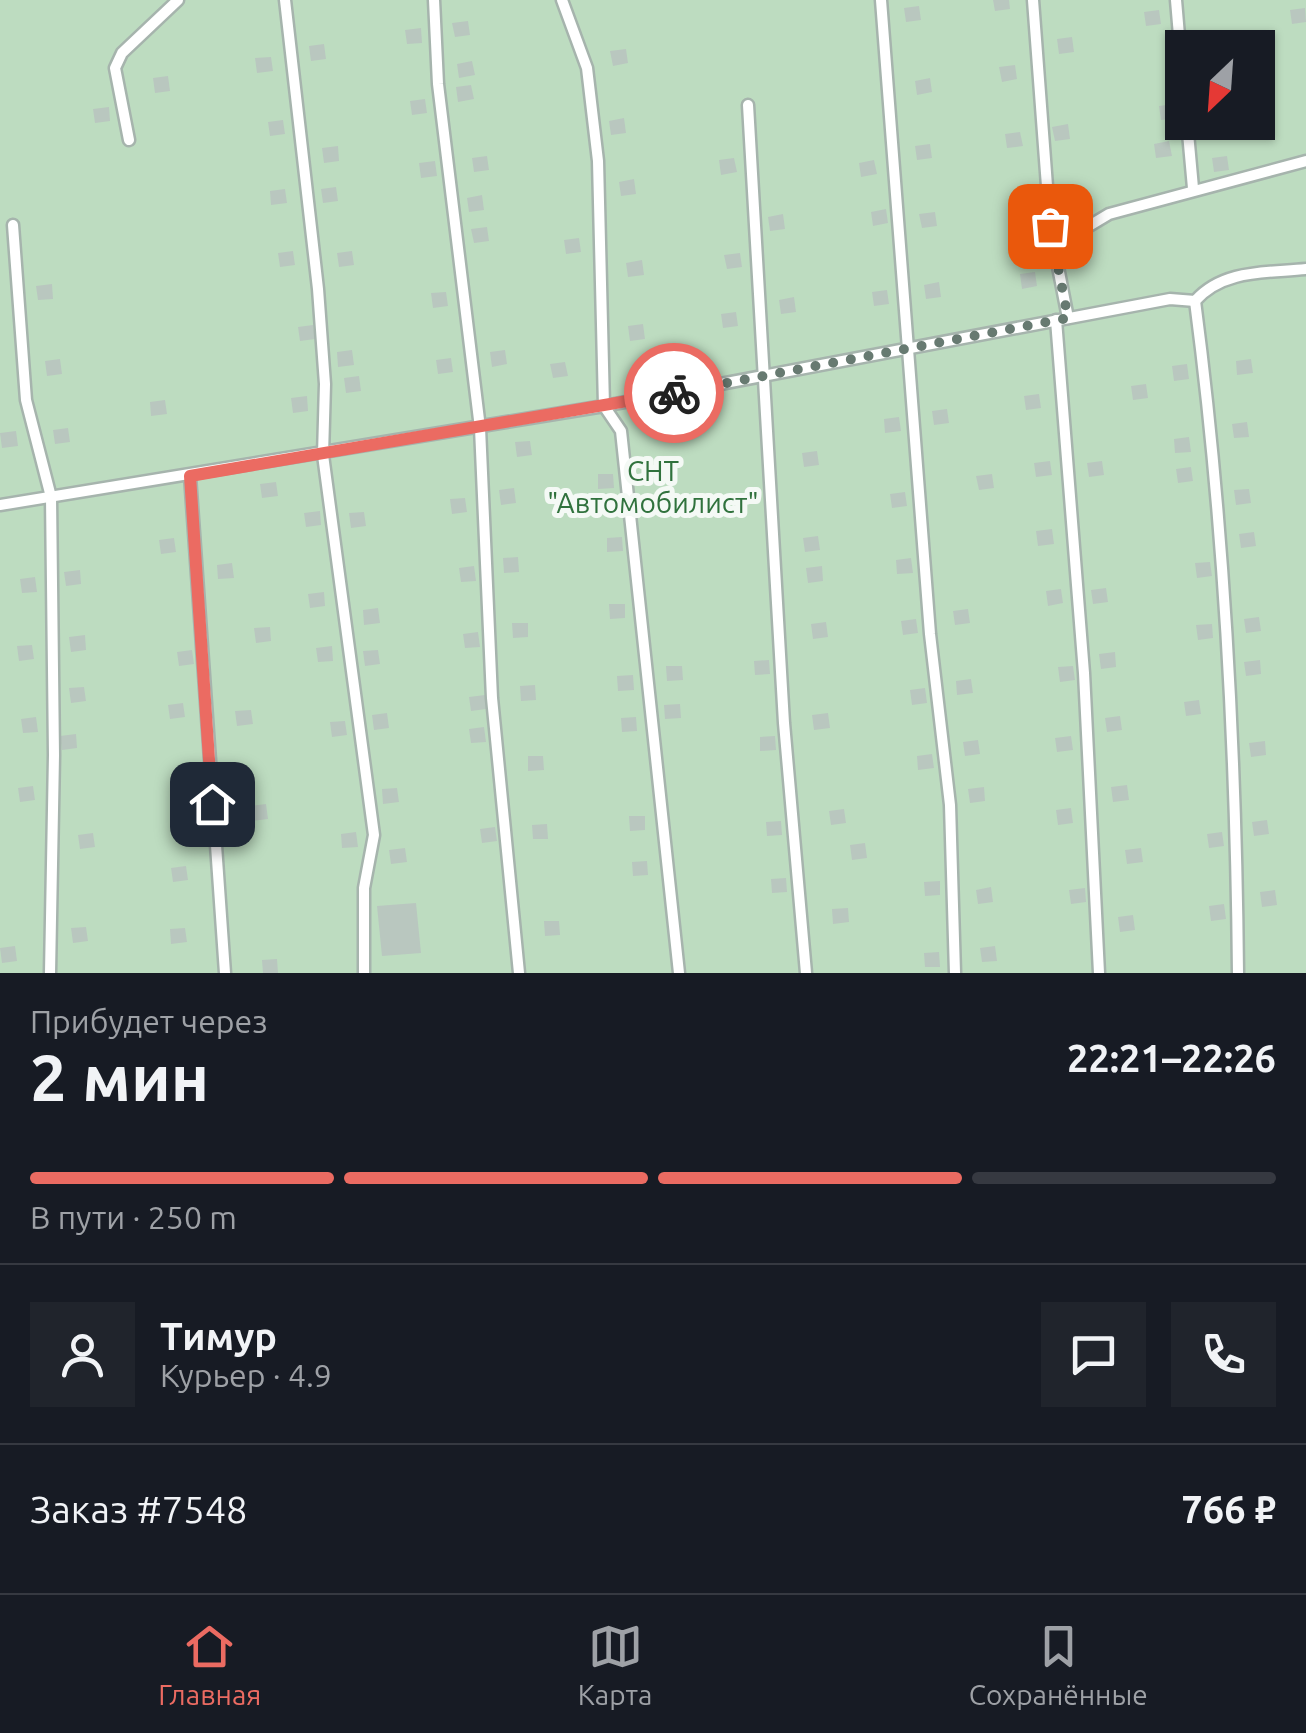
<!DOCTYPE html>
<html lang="ru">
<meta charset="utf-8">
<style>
:root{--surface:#171b24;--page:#20242c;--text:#f1f3f6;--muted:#9ea1a6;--line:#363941;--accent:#eb6b62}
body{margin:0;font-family:Ubuntu,sans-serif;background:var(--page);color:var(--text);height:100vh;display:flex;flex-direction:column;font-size:38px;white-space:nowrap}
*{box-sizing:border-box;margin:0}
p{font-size:32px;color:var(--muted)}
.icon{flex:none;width:55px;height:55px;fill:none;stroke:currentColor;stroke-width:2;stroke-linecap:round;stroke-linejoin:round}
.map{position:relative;height:973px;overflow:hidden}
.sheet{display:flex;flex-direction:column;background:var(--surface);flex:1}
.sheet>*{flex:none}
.needle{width:65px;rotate:205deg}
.controls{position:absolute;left:1165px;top:30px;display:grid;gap:20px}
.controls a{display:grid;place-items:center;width:110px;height:110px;border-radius:0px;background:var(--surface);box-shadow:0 2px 8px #0004;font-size:50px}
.pin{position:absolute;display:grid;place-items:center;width:85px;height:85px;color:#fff;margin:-42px;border-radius:20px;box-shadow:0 5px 15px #0006}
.courier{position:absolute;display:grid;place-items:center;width:100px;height:100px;margin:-50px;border:8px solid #eb6b62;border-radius:50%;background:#fff;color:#222;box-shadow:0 2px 12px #0007}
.summary em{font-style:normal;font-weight:700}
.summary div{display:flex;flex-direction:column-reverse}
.summary{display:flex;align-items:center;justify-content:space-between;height:170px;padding:0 30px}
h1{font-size:65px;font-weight:700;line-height:75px}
.bar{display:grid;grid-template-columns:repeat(4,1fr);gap:15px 10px;align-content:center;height:120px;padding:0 30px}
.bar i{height:12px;border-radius:8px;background:var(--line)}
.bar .selected{background:var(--accent)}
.bar p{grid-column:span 4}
.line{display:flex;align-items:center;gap:25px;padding:0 30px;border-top:2px solid var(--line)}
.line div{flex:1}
.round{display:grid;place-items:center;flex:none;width:105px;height:105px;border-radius:0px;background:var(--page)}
.menu{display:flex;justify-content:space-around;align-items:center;height:140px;border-top:2px solid var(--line);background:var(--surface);font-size:28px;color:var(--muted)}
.menu a{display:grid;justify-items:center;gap:5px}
.menu .selected{color:var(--accent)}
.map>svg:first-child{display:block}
</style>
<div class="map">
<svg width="1306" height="973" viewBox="0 0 1306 973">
<rect width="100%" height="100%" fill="#e3ece7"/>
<path fill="#bddcc0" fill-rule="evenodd" d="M0 0H1306V973H0ZM1182 48H1258V122H1182Z"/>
<g fill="#b9c7bf">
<path d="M993 0H1009L1010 9 995 11Z"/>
<path d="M919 6 921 20 906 22 904 8Z"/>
<path d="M1305 8 1306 22 1292 24 1290 10Z"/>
<path d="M1159 10 1161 24 1146 26 1144 12Z"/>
<path d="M468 21 470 35 455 37 452 23Z"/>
<path d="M421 28 422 43 407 44 405 30Z"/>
<path d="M1072 37 1074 52 1059 54 1057 39Z"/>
<path d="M324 44 326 59 311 61 309 46Z"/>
<path d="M626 49 628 63 613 66 610 51Z"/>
<path d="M271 57 273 71 257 73 255 58Z"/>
<path d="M472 61 475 75 459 78 457 64Z"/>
<path d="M1015 65 1017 79 1002 82 999 67Z"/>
<path d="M168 76 170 91 155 93 153 78Z"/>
<path d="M930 78 932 92 917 95 915 81Z"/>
<path d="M471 85 474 99 458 102 456 87Z"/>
<path d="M425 99 427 113 412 115 410 101Z"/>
<path d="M1174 104 1177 118 1161 120 1159 106Z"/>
<path d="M109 107 110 121 95 123 93 109Z"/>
<path d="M624 118 626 133 611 135 609 121Z"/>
<path d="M283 120 285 134 270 136 268 122Z"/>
<path d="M1068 124 1070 139 1055 141 1052 127Z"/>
<path d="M1020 132 1023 146 1007 148 1005 134Z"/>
<path d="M1169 141 1172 156 1156 158 1154 144Z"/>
<path d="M930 144 932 158 917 160 915 146Z"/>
<path d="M338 146 339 161 324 163 322 148Z"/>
<path d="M487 156 489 170 474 172 472 158Z"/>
<path d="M1227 156 1229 170 1214 172 1212 158Z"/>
<path d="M734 158 737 172 721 175 719 160Z"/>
<path d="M874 160 877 174 861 177 859 163Z"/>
<path d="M435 161 437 176 421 178 419 163Z"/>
<path d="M634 179 636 194 621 196 619 182Z"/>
<path d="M336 187 338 201 323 203 321 189Z"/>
<path d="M285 189 287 203 271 205 270 191Z"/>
<path d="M482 195 484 210 469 212 467 198Z"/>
<path d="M1075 196 1078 210 1062 212 1060 198Z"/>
<path d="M886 209 888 223 873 226 871 212Z"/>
<path d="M935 212 937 226 922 228 919 214Z"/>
<path d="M783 214 785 229 770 231 768 217Z"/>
<path d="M1027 221 1029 235 1014 238 1012 223Z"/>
<path d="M487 227 489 241 474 243 471 229Z"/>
<path d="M579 238 581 252 566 254 564 240Z"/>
<path d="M293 251 295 265 280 267 278 253Z"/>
<path d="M352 251 354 265 339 267 337 253Z"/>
<path d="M740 253 742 267 727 269 724 255Z"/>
<path d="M642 260 644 275 628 277 626 263Z"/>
<path d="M1035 272 1037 286 1022 289 1020 274Z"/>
<path d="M939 282 941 297 926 299 924 285Z"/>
<path d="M52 284 53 299 38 300 36 286Z"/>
<path d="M887 290 889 304 874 306 872 292Z"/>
<path d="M446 292 448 306 433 308 431 293Z"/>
<path d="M794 297 796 312 781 314 779 300Z"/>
<path d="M736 312 738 326 723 328 721 314Z"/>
<path d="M643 324 645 339 630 341 628 326Z"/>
<path d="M313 325 315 339 300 341 298 327Z"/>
<path d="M352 350 354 365 338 367 337 352Z"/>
<path d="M505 350 507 364 492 367 490 352Z"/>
<path d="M451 358 453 372 438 374 436 360Z"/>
<path d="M60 359 62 374 47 376 45 361Z"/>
<path d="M1251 359 1253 373 1237 375 1236 361Z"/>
<path d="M565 362 568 376 553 378 550 364Z"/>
<path d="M1187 364 1189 379 1174 381 1172 366Z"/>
<path d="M359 376 361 391 346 393 344 378Z"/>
<path d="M1146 384 1148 398 1133 400 1131 386Z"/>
<path d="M1039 394 1041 408 1026 410 1024 396Z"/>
<path d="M307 396 308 411 293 413 291 398Z"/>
<path d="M165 400 167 414 151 416 150 402Z"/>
<path d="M947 409 949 423 934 425 932 411Z"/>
<path d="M899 417 901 431 885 433 884 419Z"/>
<path d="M1247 422 1249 437 1234 438 1232 424Z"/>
<path d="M68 428 70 442 55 444 53 430Z"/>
<path d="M16 431 18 446 2 448 0 433Z"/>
<path d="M1189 437 1191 452 1175 453 1174 439Z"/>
<path d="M530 441 532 455 517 457 515 442Z"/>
<path d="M817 451 819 465 804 467 802 453Z"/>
<path d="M1050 461 1052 475 1036 477 1034 463Z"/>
<path d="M1102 461 1104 475 1089 477 1087 463Z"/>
<path d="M1191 467 1193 481 1178 483 1176 469Z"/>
<path d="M598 474H613L614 488 598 489Z"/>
<path d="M992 474 994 488 979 490 976 476Z"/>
<path d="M276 482 278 496 262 498 260 484Z"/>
<path d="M514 488 516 503 501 505 499 490Z"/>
<path d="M1249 489 1251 503 1236 505 1234 490Z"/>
<path d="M905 492 907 506 892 508 890 494Z"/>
<path d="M465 498 467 512 452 514 450 499Z"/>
<path d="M320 511 321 525 306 527 304 513Z"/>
<path d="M364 512 366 526 351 528 349 513Z"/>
<path d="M1052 529 1054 544 1038 546 1036 531Z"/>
<path d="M1254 532 1256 546 1241 548 1239 534Z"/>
<path d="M818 536 820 550 805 552 803 538Z"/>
<path d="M622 537 623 551 607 552V538Z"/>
<path d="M174 538 176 552 161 554 159 540Z"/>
<path d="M518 557 519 572 504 573 503 558Z"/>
<path d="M911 558 913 573 897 574 896 560Z"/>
<path d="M1210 562 1212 576 1197 578 1195 563Z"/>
<path d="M232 563 234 578 218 579 217 565Z"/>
<path d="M474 566 476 581 461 582 459 568Z"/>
<path d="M822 566 823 581 808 583 806 568Z"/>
<path d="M80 570 81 584 66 586 64 572Z"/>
<path d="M35 577 37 592 22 593 20 579Z"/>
<path d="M1106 588 1108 602 1093 604 1091 590Z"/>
<path d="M1061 589 1063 603 1048 606 1046 591Z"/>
<path d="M324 592 325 606 310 608 308 594Z"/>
<path d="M609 604H625V618L610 619Z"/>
<path d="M378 608 380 623 364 625 363 610Z"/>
<path d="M968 609 970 623 955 625 953 611Z"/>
<path d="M1259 617 1261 631 1246 633 1244 619Z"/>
<path d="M916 619 918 633 903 635 901 621Z"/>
<path d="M826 622 828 637 813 639 811 624Z"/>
<path d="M512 623H528V637L513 638Z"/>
<path d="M1212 624 1213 638 1198 640 1196 625Z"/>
<path d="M270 627 271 641 256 643 254 628Z"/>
<path d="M478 632 480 647 465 648 463 634Z"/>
<path d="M85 635 86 650 71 652 69 637Z"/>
<path d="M32 645 34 659 19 661 17 646Z"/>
<path d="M332 646 333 661 318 662 316 648Z"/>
<path d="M192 650 194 664 179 666 177 652Z"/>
<path d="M378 650 380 664 365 666 363 651Z"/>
<path d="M1115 652 1116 667 1101 669 1099 654Z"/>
<path d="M769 660 770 674 755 675 754 661Z"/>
<path d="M1260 660 1261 674 1246 676 1244 662Z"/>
<path d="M666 666H682L683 680 667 681Z"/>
<path d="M1073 666 1075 680 1060 682 1058 667Z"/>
<path d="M633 675 634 690 618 691 617 676Z"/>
<path d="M971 679 973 693 957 695 956 681Z"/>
<path d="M535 685 536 700 521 701 520 686Z"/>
<path d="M84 687 86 701 71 703 69 688Z"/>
<path d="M925 688 927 703 912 705 910 690Z"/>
<path d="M485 695 486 709 471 711 469 697Z"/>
<path d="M1199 700 1201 714 1186 716 1184 702Z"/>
<path d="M183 703 185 717 170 719 168 705Z"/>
<path d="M680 704 681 718 665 719 664 705Z"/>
<path d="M251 710 253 724 237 726 235 711Z"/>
<path d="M387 713 389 728 374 730 372 715Z"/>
<path d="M828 713 830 728 814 730 812 715Z"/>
<path d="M1120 716 1122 730 1107 732 1105 718Z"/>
<path d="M36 717 38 732 23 733 21 719Z"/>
<path d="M636 717 637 731 622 732 621 718Z"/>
<path d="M345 721 347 735 332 737 330 722Z"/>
<path d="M484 727 486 742 471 743 469 729Z"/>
<path d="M76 734 77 748 62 750 60 736Z"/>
<path d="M775 736 776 750 760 751V737Z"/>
<path d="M1071 736 1073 750 1057 752 1055 738Z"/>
<path d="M978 740 980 754 965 756 963 742Z"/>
<path d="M1265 741 1266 755 1251 757 1249 743Z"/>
<path d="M932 754 934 768 918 770 917 756Z"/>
<path d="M528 756H543L544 770 528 771Z"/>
<path d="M1127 785 1129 800 1113 802 1111 787Z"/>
<path d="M33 786 35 800 20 802 18 788Z"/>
<path d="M984 787 985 801 970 803 968 789Z"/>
<path d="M397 788 399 802 383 804 382 789Z"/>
<path d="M198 801 200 815 185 817 183 803Z"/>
<path d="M266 804 268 819 252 821 251 806Z"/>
<path d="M1071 808 1073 823 1058 825 1056 810Z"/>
<path d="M844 809 846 823 831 825 829 811Z"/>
<path d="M629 816H645V830L630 831Z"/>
<path d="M1267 820 1269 834 1254 836 1252 822Z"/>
<path d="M781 821 782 835 767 836 766 822Z"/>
<path d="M547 824 548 839H533L532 825Z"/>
<path d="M495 827 497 841 482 843 480 829Z"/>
<path d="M356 832 358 847 342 848 341 834Z"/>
<path d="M1222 832 1224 846 1209 848 1207 834Z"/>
<path d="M93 833 95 847 80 849 78 835Z"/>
<path d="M865 843 867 858 852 860 850 845Z"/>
<path d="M405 848 407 862 391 864 389 850Z"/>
<path d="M1141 848 1143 862 1127 864 1125 850Z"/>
<path d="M647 861 648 875 633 876 632 862Z"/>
<path d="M186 866 188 880 173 882 171 868Z"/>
<path d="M786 878 787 892 772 893 771 879Z"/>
<path d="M940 881V895L925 896 924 882Z"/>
<path d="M991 887 993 902 978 904 976 890Z"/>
<path d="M1085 888 1086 902 1071 904 1069 890Z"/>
<path d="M1275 890 1277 905 1262 907 1260 892Z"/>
<path d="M416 903 421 953 382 956 377 906Z"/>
<path d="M1224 904 1226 919 1211 921 1209 906Z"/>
<path d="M848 908 849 922 833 924 832 909Z"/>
<path d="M1133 915 1135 930 1120 932 1118 917Z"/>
<path d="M544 921H559L560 935 545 936Z"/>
<path d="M86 927 88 941 73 943 71 928Z"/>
<path d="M185 928 187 942 171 944 170 929Z"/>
<path d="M15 946 17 961 2 963 0 948Z"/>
<path d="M995 946 997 961 982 962 980 948Z"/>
<path d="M939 952 940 967H925L924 953Z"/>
<path d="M277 959 278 973H263L262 960Z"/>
</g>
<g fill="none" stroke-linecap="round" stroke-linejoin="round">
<g stroke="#a6b4ad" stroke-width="15">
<g id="service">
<path d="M285 0 318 289 325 384 323 455 374 835 364 888V973"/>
<path d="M434 0 438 84 480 428 492 698 519 973"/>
<path d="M562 0 587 68 598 161 604 406 621 431 679 973"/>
<path d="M881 0 930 634 950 805 955 973"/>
<path d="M1033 0 1050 226 1068 318"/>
<path d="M1176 0 1182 71"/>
<path d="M748 105 784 723 806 973"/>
<path d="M1187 122 1193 188"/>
<path d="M129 140 115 68 122 53 178 0"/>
<path d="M13 225 26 400 51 497 54 755 50 973"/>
<path d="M1054 247 1109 214 1306 161"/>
<path d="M1195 301C1224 522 1236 749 1238 973"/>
<path d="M1056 320 1084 673 1099 973"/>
<path d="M190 476 225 973"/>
<path d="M0 505 604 406 1170 299 1195 301C1223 269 1267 273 1306 269"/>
</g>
</g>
<use href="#service" stroke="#fff" stroke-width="10"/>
</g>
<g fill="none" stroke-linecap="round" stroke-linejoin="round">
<path stroke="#677a71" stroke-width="10" stroke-dasharray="0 18" d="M674 393 1068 318 1050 226"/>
<path stroke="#eb6b62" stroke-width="12" d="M212 804 190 476 674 393"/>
</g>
<g text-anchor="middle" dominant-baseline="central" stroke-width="10" stroke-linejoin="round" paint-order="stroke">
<g font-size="28" fill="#30723d" stroke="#f4f9f5">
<text x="653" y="470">СНТ<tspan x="653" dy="32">"Автомобилист"</tspan></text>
</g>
</g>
</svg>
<div class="controls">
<a><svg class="needle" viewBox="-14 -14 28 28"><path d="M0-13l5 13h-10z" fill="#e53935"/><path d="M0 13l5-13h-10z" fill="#9ea1a6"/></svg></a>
</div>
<div class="pin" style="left:1050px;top:226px;background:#ea580c"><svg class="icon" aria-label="bag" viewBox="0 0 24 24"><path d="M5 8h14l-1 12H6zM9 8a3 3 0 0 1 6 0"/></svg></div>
<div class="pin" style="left:212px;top:804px;background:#1f2937"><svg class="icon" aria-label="home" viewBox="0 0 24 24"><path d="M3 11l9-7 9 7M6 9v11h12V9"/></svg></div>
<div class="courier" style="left:674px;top:393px"><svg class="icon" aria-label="bike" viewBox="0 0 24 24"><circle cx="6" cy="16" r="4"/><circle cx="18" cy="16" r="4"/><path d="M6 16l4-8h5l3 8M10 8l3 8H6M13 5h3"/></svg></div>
</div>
<section class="sheet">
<div class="summary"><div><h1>2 мин</h1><p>Прибудет через</p></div><em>22:21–22:26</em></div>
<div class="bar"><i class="selected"></i><i class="selected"></i><i class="selected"></i><i></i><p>В пути · 250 m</p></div>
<div class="line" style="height:180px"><a class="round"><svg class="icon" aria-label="person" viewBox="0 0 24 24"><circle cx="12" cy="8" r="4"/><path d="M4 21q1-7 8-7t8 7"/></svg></a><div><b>Тимур</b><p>Курьер · 4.9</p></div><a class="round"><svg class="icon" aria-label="chat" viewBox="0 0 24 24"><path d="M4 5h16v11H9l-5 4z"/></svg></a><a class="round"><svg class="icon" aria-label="phone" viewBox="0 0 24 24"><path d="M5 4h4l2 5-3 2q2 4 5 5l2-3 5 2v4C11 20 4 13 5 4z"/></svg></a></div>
<div class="line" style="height:130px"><div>Заказ #7548</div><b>766 ₽</b></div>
</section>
<nav class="menu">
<a class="selected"><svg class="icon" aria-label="home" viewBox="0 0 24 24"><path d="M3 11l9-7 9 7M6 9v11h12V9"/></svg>Главная</a>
<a><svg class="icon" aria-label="map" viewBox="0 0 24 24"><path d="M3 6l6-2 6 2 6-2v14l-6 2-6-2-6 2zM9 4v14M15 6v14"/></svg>Карта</a>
<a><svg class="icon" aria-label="saved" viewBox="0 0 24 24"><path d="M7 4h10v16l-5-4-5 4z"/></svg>Сохранённые</a>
</nav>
